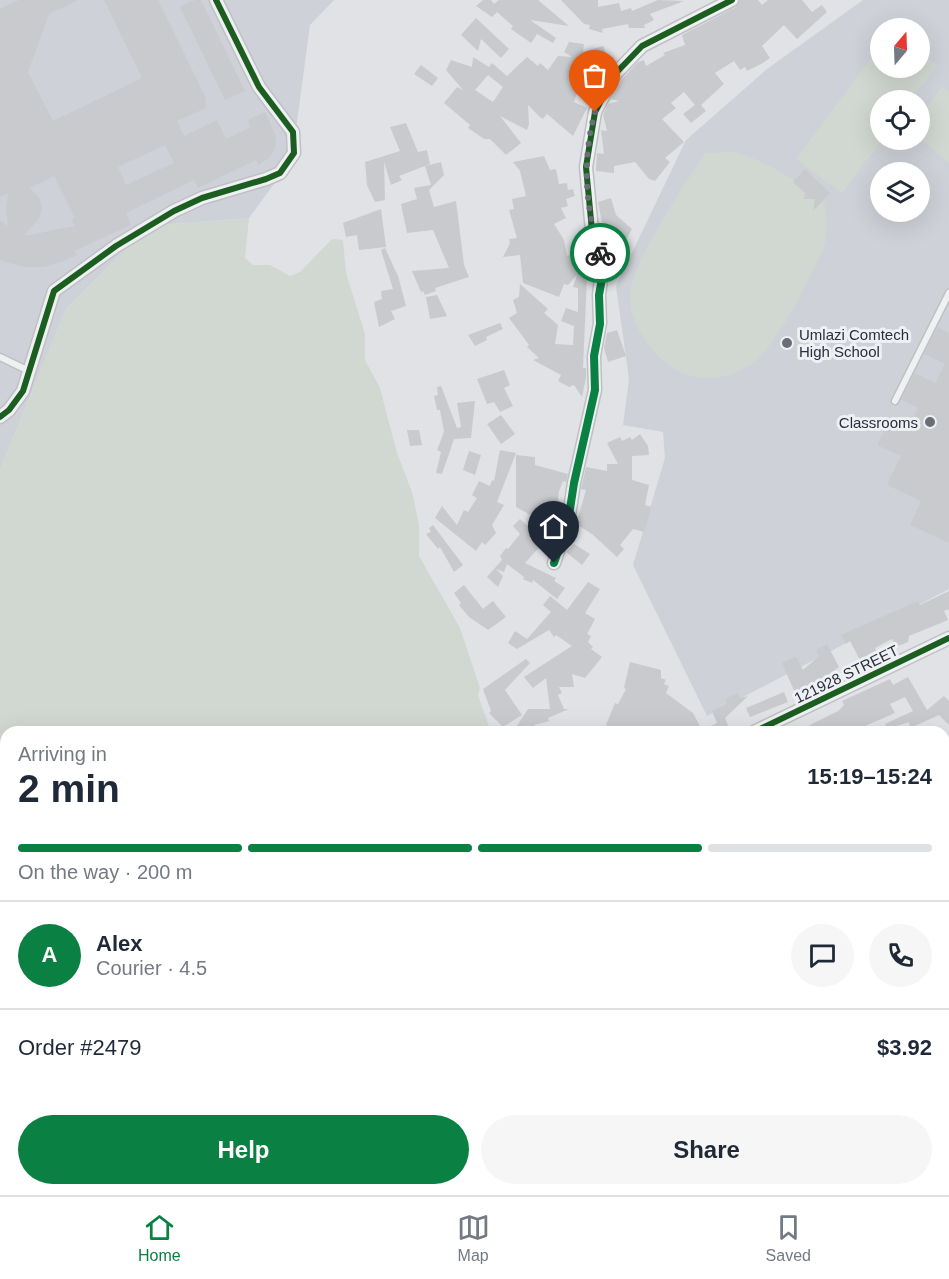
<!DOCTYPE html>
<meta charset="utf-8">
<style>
:root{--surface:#fff;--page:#f6f6f7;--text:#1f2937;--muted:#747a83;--line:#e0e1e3;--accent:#0b8043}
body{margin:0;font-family:Helvetica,sans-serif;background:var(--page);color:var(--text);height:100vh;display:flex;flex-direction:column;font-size:22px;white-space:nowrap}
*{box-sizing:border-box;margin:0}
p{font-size:20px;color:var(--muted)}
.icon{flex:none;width:33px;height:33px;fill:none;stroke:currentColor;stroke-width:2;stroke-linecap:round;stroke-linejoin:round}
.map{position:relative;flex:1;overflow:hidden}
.drawer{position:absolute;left:0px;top:726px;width:950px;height:470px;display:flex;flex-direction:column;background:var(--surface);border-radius:18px 18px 0 0;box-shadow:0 6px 24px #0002}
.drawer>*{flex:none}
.needle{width:39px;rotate:19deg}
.buttons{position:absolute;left:870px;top:18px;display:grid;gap:12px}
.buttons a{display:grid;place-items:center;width:60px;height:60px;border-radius:50%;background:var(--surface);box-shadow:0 6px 24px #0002;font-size:30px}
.pin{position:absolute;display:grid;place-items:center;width:51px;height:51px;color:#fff;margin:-62px -26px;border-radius:50% 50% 50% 0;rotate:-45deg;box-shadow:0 0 6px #0007}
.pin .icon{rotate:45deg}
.courier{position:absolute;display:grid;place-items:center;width:60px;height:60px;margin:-30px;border:4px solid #0b8043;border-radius:50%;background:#fff;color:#222;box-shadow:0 2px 8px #0007}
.summary em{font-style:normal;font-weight:800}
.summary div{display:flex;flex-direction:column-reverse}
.summary{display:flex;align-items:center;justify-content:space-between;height:102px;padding:0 18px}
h1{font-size:39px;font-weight:800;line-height:45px}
.bar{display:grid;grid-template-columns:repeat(4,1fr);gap:9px 6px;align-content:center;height:72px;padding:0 18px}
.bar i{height:8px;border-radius:4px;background:var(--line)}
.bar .current{background:var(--accent)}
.bar p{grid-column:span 4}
.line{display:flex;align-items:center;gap:15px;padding:0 18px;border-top:2px solid var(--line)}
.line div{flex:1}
.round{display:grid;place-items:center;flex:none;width:63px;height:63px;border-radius:32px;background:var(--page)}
.cta{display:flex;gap:12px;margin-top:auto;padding:12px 18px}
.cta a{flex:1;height:69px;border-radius:36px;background:var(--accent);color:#fff;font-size:24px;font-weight:800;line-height:69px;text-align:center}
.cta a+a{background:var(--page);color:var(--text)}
.tab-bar{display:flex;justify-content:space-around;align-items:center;height:84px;border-top:2px solid var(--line);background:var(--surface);font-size:16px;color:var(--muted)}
.tab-bar a{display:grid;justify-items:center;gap:3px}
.tab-bar .current{color:var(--accent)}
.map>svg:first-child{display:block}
</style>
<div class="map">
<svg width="949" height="1195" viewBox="0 0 949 1195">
<rect width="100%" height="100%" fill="#e1e2e5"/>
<g fill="#cfd1d8" fill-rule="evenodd">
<path d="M0 0H334L310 25 292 159 249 218 149 226 66 309 0 470Z"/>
<path d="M863 0H949V589L707 716 633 565 665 458 663 432 623 425 629 379 616 286 686 140 767 69ZM880 28H920V68H880ZM880 100H920V140H880ZM880 172H920V212H880Z"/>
</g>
<g fill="#d0d8d1">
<path d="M880 46V68H920V52L937 65 911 100H880L882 140 842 193 796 159Z"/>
<path d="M942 87 949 92V163L920 139V115Z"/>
<path d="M736 152C771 164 797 180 825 204 825 214 828 226 826 236 825 250 815 265 809 278 799 300 773 347 754 362 724 384 687 384 660 358 644 342 631 321 630 298 629 265 686 183 705 153Z"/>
<path d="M249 218 245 258 253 265H270L290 276 300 272 332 239 343 240 346 273 365 334V360L380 388 397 453 412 492 419 525V556L460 628 480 688 478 695 491 732H6V1190H640L642 1195H0V470L66 309 149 226Z"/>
</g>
<g fill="#c9cacd" fill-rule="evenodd">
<path d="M19 0H78L49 14 28 72 53 121 142 78 104 0H158L205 96 206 108 177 121 184 136 217 120 226 139 251 127 248 120 265 112 276 136 275 148 269 158 258 165 256 160 198 188 194 180 126 213 131 225 74 251 77 255 61 262 44 267H25L0 260V220L8 226 6 208 8 193 0 197V9ZM165 145 174 163 126 185 118 167ZM54 176 75 218 72 220 75 226 24 236 39 218 42 208 39 198 30 188Z"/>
<path d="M195 0H201L245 91 225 100 180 7Z"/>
<path d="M483 0H491L494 4 499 0H538L569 26 530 20 556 38 553 43 537 34 531 43 511 29 513 26 497 12 492 17 476 6Z"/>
<path d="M561 0H598V7L619 3 621 11 631 8 632 11 658 0 684 1 650 14 654 20 644 25 645 28H629L628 24 602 29 603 33 589 29 590 25 584 24Z"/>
<path d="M740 0H758L762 5 768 0H802L812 12 822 5 827 12 797 39 784 25 762 46 770 58 763 63 747 71 745 67 740 70 734 61 715 73 724 84 701 105 706 111 691 123 683 114 695 105 684 92 671 103 676 108 662 119 684 142 665 158 670 162 655 181 649 179 635 162 614 166V173L596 171 597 153 604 154 601 130 607 131 603 115 608 104 619 101 611 99 622 79 638 62 644 60 646 66 665 55 663 53 685 45 682 35 736 7Z"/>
<path d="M476 18 509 49 501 58 481 39 478 51 461 35Z"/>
<path d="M569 42 584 44 583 52 603 46 608 59 583 67 602 74 595 93 579 88 574 102 587 108 573 136 547 114 543 119 540 117 528 105 529 124 527 130 500 116 521 143 506 155 490 139H484L468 128 470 125 444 103 457 87 463 90 446 70 451 60 472 67 473 57 489 67 492 63 507 76 527 57 538 66 540 63 548 70 558 56 572 57 564 52ZM488 75 503 87 493 102 475 90Z"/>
<path d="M421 65 438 78 432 86 414 74Z"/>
<path d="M406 123 418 152 427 150 430 164 399 176 402 180 391 185 384 162 385 200 375 202 367 185 365 162 400 151 390 127Z"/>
<path d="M544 156 550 170 556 169 559 184 567 183 568 190 573 189 575 196 566 199 568 206 561 208 566 218 554 224 564 240 567 256 581 252 586 272 588 267 594 269 592 279 587 278 583 368H586V377L582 397 574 385 569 387 558 381 561 375 533 360 539 358 527 347 529 345 509 318 517 313 513 300 519 297 520 284 548 309 544 313 558 325 555 344 573 345 574 326 561 321 566 308 578 312V288L573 287 577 275 568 285 564 284 559 297 523 283 520 255 503 257 510 243 509 239 517 238 509 210 514 209 512 199 526 196 520 171 513 162Z"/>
<path d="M441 162 444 175 429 190 434 207 456 201 464 265 469 277 435 288 436 291 425 295 423 291 421 292 412 271 449 268 433 230 407 233 401 204 417 199 414 188 431 185 425 166Z"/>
<path d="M805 169 830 193 813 211 815 199H804L805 193 793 182Z"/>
<path d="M611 198 616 215 632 229 623 245 609 251 603 236 605 234 600 225 602 223 598 202Z"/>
<path d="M381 209 386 247 359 250 357 235 346 237 343 223Z"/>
<path d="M385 248 398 276 406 306 391 311 395 319 379 327 374 302 382 299 381 291 393 289 381 250Z"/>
<path d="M437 295 447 316 430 319 426 297Z"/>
<path d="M500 323 503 329 486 337 487 340 475 346 468 335Z"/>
<path d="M938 327 949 333V543L910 525 921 501 887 485 901 456 877 445 890 419 909 427 918 408 901 400 915 373 935 383 945 364 924 354Z"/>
<path d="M617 330 626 356 608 362 604 348 607 333Z"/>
<path d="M504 370 510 385 504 388 513 406 500 412 494 402 487 404 477 379Z"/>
<path d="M441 386 457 428 461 427 457 403 475 401 471 438 454 439 442 474 436 473 441 452 437 450 444 432 440 410H437L434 396 438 395 437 387Z"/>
<path d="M501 415 515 434 501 444 487 424Z"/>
<path d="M407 430H419L422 445 410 446Z"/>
<path d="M640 434 648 446 649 455 632 456V480L649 485 645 505 651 507 650 512 644 532 633 529 620 545 624 549 617 557 592 534 576 524 586 490 581 489 582 485 586 467 607 471V464H618L607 443 620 437 622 441 630 437 632 440Z"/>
<path d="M500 450 516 453 497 502 504 505 492 525 496 533 485 545 482 542 476 551 435 518 442 506 457 525 464 510 468 512 477 498 472 495 479 481 490 486 492 480 494 481Z"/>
<path d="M469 451 481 455 475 475 463 470Z"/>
<path d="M516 455 535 457V465L568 474 566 482 563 481 559 491 554 528 516 507Z"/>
<path d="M520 519 545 541 525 563 556 578 554 581 565 588 557 599 533 580 532 583 523 579 524 577 507 564 504 572 496 569 503 576 498 587 487 577 502 560 500 556 506 548 508 549 520 534 513 526Z"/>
<path d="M433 525 463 565 454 572 440 547 438 549 426 534 431 532 429 528Z"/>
<path d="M574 544 590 554 582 565 566 552Z"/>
<path d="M588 582 600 589 585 613 595 619 587 634 591 636 588 642 593 647 591 649 602 657 585 678 572 674 574 687H559L562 693 558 695 564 709H569L548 718 549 721 534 725 538 732H513L528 709H550L546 678 533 688 524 677 572 646 556 635 554 637 549 630 517 649 508 643 515 631 527 639 551 612 543 605 550 596 567 610Z"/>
<path d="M464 585 483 609 493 601 506 617 488 630 469 617 459 605 461 603 454 593Z"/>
<path d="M949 591V609L944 611 948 620 909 636 908 642 896 647 892 639 875 648 877 653 861 662 850 641 846 644 841 635 918 601 920 605Z"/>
<path d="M827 644 839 667 814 685 815 693 810 696 804 691 796 695 782 663 796 657 803 670 819 656 816 650Z"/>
<path d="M526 659 530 663 505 690 522 715 503 727 489 713 491 711 483 689Z"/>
<path d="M630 662 661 670V678L666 680 664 684 669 686 666 693 693 713 702 730 717 723 712 711 727 704 725 699 737 693 740 698 748 696 725 718 730 730 724 732H638L629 726 625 732H620L606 725 615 703 618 704 626 689 624 688Z"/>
<path d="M908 677 927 710 944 696 949 701V725L939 715 910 728 909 722 887 729 885 724 913 711 905 697 890 704 895 713 865 726 868 732H796L838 711 844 705 842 701 890 679 893 685Z"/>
<path d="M784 692 788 702 750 717 746 708Z"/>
</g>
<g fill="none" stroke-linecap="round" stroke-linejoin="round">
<g stroke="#bfc0c3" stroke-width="9">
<g id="lane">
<path d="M0 357 29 371"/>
<path d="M895 401 949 293"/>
</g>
</g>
<g stroke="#bfc0c3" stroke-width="15">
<g id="street">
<path d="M0 417 9 410 23 391 54 291 116 246 174 211 202 198 266 179 280 173 294 153 293 132 259 87 216 0"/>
<path d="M554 563 568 522 574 483 595 390 594 356 600 323 599 295 603 263 592 231 586 167 595 112 615 74 642 46 732 0"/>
<path d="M754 732 949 638"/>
<path d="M944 834 949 837"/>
<path d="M944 937 949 936"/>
<path d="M856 1195 863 1190"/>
</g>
</g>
<use href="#lane" stroke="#eff0f2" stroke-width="6"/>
<use href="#street" stroke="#eff0f2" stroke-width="12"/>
<g stroke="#eef0f4" stroke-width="10">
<g id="cycleway">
<path d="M0 417 9 410 23 391 54 291 116 246 174 211 202 198 266 179 280 173 294 153 293 132 259 87 216 0"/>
<path d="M554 563 568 522 574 483 595 390 594 356 600 323 599 295 603 263 592 231 586 167 595 112 615 74 642 46 732 0"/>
<path d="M754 732 949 638"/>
</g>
</g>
<use href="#cycleway" stroke="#1b5e20" stroke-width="6"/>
</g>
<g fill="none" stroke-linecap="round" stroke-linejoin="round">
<path stroke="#696e77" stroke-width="6" stroke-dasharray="0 10.8" d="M595 112C582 159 585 207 600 253"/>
<path stroke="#0b8043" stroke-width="8" d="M554 563 568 522 574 483 595 390 594 356 600 324 599 295 603 273 600 253"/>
</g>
<g fill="#696e77" stroke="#eef0f4" stroke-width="2">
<circle cx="787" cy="343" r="6"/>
<circle cx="930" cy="422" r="6"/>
</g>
<g text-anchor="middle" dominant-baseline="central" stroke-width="6" stroke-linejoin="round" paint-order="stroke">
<g font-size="15" fill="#292f3c" stroke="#eef0f4" text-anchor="start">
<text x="799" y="334">Umlazi Comtech<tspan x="799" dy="17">High School</tspan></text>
<text x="918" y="422" text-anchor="end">Classrooms</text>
</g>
<g font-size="15" fill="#292f3c" stroke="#eef0f4">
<text transform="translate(846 674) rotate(-26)">121928 STREET</text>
</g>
</g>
</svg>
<div class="buttons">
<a><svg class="needle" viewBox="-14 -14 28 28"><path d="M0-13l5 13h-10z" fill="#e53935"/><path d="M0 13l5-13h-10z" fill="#747a83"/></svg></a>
<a><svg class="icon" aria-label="locate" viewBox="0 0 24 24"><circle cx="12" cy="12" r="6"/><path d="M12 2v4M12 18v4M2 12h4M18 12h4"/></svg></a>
<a><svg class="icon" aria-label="layers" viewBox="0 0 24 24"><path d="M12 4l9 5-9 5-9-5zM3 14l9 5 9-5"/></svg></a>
</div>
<div class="pin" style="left:595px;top:112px;background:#ea580c"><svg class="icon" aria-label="bag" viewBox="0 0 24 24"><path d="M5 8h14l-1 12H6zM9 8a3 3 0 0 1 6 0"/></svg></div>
<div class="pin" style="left:554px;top:563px;background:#1f2937"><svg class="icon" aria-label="home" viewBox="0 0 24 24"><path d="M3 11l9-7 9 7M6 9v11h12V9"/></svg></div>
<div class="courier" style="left:600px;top:253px"><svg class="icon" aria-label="bike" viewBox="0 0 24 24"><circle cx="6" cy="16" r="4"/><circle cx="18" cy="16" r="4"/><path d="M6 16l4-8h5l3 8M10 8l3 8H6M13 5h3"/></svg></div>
<section class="drawer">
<div class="summary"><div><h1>2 min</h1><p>Arriving in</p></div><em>15:19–15:24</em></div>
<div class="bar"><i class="current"></i><i class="current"></i><i class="current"></i><i></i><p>On the way · 200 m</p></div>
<div class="line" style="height:108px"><b class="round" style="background:var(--accent);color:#fff">A</b><div><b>Alex</b><p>Courier · 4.5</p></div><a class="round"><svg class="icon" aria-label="chat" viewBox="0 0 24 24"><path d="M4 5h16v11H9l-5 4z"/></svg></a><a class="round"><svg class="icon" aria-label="phone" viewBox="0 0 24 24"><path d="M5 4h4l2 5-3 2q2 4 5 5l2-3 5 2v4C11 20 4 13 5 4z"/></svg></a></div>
<div class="line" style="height:78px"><div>Order #2479</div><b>$3.92</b></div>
<div class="cta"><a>Help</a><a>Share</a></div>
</section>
</div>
<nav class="tab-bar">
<a class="current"><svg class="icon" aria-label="home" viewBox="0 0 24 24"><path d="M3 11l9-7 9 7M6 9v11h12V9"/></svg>Home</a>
<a><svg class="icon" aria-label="map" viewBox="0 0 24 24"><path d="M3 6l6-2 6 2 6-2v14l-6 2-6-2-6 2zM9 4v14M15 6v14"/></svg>Map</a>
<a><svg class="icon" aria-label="saved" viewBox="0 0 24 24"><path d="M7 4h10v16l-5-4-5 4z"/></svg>Saved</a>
</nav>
